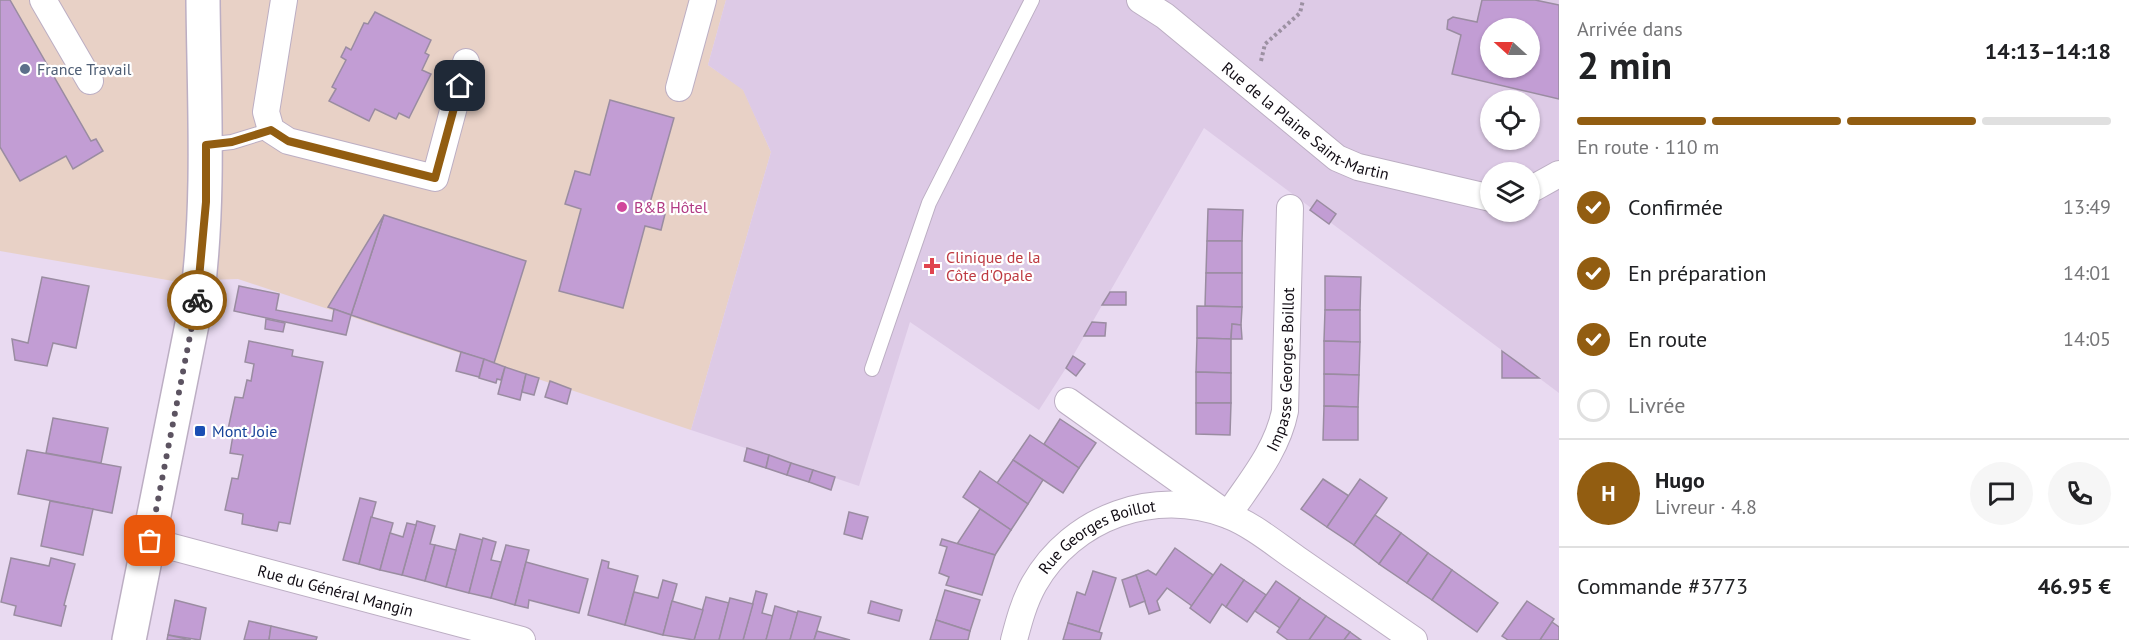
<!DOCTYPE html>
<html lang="fr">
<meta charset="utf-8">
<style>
:root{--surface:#fff;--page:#f6f6f6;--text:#202124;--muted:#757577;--line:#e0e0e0;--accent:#925d11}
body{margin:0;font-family:"PT Sans",sans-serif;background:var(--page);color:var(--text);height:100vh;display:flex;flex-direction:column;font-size:22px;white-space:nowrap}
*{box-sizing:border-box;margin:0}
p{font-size:20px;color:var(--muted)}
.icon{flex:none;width:33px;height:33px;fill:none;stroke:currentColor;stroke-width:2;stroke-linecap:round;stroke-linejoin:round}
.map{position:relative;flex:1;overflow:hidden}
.panel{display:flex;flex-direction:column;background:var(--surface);width:570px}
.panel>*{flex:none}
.needle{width:39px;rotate:291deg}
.controls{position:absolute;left:1480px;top:18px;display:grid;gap:12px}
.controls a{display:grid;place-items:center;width:60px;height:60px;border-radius:50%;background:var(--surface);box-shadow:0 2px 4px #0004;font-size:30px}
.pin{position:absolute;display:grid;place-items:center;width:51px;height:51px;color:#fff;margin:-26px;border-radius:12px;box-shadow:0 3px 9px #0006}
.courier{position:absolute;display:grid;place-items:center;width:60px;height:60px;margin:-30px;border:4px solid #925d11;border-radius:50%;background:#fff;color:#222;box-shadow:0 2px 8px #0007}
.overview em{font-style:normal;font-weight:800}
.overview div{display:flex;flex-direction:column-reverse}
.overview{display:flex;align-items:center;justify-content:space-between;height:102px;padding:0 18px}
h1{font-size:39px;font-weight:800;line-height:45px}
.bar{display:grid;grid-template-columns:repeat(4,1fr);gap:9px 6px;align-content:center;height:72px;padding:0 18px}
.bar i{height:8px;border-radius:4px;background:var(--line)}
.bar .selected{background:var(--accent)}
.bar p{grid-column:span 4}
.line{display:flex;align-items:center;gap:15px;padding:0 18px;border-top:2px solid var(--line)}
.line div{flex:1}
.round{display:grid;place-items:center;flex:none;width:63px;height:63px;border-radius:32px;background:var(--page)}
ol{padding:0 18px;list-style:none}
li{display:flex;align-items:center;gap:18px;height:66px}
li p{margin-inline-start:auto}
li .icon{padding:6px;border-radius:50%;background:var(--accent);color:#fff;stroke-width:4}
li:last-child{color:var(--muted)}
li i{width:33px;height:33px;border:3px solid var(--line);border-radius:50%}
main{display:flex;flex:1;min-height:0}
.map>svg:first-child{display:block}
</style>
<main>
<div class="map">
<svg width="1559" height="640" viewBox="0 0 1559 640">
<rect width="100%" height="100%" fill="#e9daf1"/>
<path fill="#e8d1c6" d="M0 0H726L708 65 743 89 771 152 691 430 238 279 173 281 0 251Z"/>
<path fill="#ddcae6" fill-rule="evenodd" d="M726 0H1559V393L1204 128 1066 368 1039 410 910 322 859 486 691 430 771 152 743 90 708 65ZM1491 28H1530V68H1491ZM1491 100H1530V140H1491ZM1491 172H1530V212H1491Z"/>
<g fill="#c29dd4" stroke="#9a8ca1" stroke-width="1.5" fill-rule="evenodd">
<path d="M0 0H10L91 141 96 139 103 151 73 169 66 156 20 181 0 147Z"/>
<path d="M1482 0H1535L1559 5V99L1452 74 1461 35 1447 29 1448 20 1453 17 1477 22ZM1491 28H1530V68H1491Z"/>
<path d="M375 12 431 40 425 53 429 55 422 70 431 74 409 118 399 113 396 119 375 109 369 121 329 101 336 89 332 87 346 60 341 57 346 47 351 50 364 23 368 24Z"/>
<path d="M610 100 674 118 648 210 665 214 661 230 645 226 623 308 559 291 581 209 565 204 575 171 590 175Z"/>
<path d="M1317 200 1336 214 1329 224 1310 210Z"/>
<path d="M1208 209 1243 210 1242 241H1207Z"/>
<path d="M384 215 526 261 494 363 351 315Z"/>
<path d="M384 215 351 315 328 307Z"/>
<path d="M1207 241H1242V273H1206Z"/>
<path d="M1206 273H1242V307L1205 306Z"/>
<path d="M1325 276 1361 277 1360 310H1325Z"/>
<path d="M42 277 89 286 76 348 53 343 47 366 15 360 12 339 28 343Z"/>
<path d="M239 286 279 294 276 310 332 321 334 309 351 315 346 335 234 311Z"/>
<path d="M1110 292H1126V305H1102Z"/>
<path d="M1197 306 1242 307 1241 325 1232 324 1231 339 1197 338Z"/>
<path d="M1325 310H1360V342L1324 341Z"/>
<path d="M266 319 285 323 283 332 265 329Z"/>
<path d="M1092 322 1106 323 1105 336H1084Z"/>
<path d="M1232 324 1241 325 1242 339H1231Z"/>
<path d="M1197 338 1231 339V373L1196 372Z"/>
<path d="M249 341 293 350 292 356 323 362 290 524 279 522 277 531 242 524 243 514 225 510 232 478 238 479 243 455 230 453 233 435 227 434 235 397 243 398 247 380 251 381 254 364 245 362Z"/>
<path d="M1324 341 1360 342 1359 375 1324 374Z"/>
<path d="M1502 351 1539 378H1502Z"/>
<path d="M461 352 484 359 479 377 456 371Z"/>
<path d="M1073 356 1085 364 1076 376 1066 368Z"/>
<path d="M484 359 505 367 501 380 497 379 496 383 479 378Z"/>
<path d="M505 367 526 374 520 400 498 394Z"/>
<path d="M1196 372 1231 373V403H1196Z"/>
<path d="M526 374 539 378 534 395 522 392Z"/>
<path d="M1324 374 1359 375 1358 407 1324 406Z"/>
<path d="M550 381 571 389 567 404 545 397Z"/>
<path d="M1196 403H1231L1230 435 1196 434Z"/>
<path d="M1324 406 1358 407V440H1323Z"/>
<path d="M53 418 108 428 101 463 46 453Z"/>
<path d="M1060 419 1096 443 1079 468 1044 444Z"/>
<path d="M1030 435 1079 468 1063 493 1013 460Z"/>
<path d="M747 448 769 455 766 468 744 461Z"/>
<path d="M27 450 121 467 112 513 18 494Z"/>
<path d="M769 455 791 463 787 475 766 468Z"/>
<path d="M1013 460 1043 480 1028 504 997 483Z"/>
<path d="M791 463 813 470 809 482 787 475Z"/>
<path d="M813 470 835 477 831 490 809 482Z"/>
<path d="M980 471 1028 504 1011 530 963 497Z"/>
<path d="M1323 479 1349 496 1327 527 1301 509Z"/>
<path d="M1360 479 1387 498 1354 545 1327 527Z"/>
<path d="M360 498 376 502 359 564 343 560Z"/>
<path d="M50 501 93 509 83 555 41 546Z"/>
<path d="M980 509 1011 530 995 555 957 544Z"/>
<path d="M849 512 868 517 862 539 844 534Z"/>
<path d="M1375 515 1401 533 1379 564 1354 545Z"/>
<path d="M371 517 393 523 380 570 359 564Z"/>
<path d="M417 521 435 526 430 544 435 545 425 581 402 575Z"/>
<path d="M407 523 416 525 402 575 380 570 390 533 403 537Z"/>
<path d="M1401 533 1428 553 1407 583 1379 564Z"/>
<path d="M460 534 483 540 469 593 446 587Z"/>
<path d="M483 538 496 542 491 560 501 562 491 598 469 593Z"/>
<path d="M942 539 995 555 982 595 946 585 949 577 939 573 947 547 940 545Z"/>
<path d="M435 545 456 550 446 587 425 581Z"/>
<path d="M506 545 529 550 515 605 491 598Z"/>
<path d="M1175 548 1213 575 1192 606 1167 588 1157 601 1160 610 1149 614 1136 575 1148 570 1156 575Z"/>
<path d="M1428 553 1452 570 1432 600 1407 583Z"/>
<path d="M11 558 49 566 51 558 75 564 64 605 66 606 61 626 14 615 16 606 1 602Z"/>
<path d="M602 560 609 562 608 568 638 576 625 625 588 615Z"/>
<path d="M526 562 588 579 579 613 529 600 528 608 515 605Z"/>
<path d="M1221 564 1244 580 1226 607 1222 604 1210 623 1190 608Z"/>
<path d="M1452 570 1498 603 1477 632 1432 600Z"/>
<path d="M1093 571 1116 578 1099 632 1068 623 1077 592 1085 595Z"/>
<path d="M1136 575 1145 601 1130 607 1122 580Z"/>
<path d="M663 580 677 584 663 635 625 625 634 592 658 598Z"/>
<path d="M1244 580 1266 595 1247 622 1226 607Z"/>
<path d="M1276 581 1300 598 1280 628 1255 611Z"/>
<path d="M945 590 980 600 970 631 936 620Z"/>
<path d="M756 591 767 594 762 613 773 616 766 640H743Z"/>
<path d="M706 597 729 603 719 640H694Z"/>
<path d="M730 598 753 604 743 640H719Z"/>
<path d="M1300 598 1326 616 1309 640H1288L1277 632Z"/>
<path d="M175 600 206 608 200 640 168 635Z"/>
<path d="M672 601 703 610 694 640 663 635Z"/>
<path d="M871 601 902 610 899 621 868 613Z"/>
<path d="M1527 601 1554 619 1540 640H1508L1502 636Z"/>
<path d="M775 606 798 613 790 640H766Z"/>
<path d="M798 611 821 617 814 640H790Z"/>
<path d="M1326 616 1350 632 1344 640H1309Z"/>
<path d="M936 620 970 631 968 640H930Z"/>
<path d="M249 621 271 626 269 640H244Z"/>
<path d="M1552 622 1559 627V640H1540Z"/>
<path d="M1068 623 1102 633 1100 640H1063Z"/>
<path d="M271 626 317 637 316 640H269Z"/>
<path d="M817 631 850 640H814Z"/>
<path d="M1350 632 1361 640H1344Z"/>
<path d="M168 635 191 640H167Z"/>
</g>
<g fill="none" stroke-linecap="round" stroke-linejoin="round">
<g stroke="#bcaec3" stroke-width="16">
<g id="lane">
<path d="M205 145 232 142 271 130"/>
<path d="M872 369 929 203 1032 0"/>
</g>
</g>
<g stroke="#bcaec3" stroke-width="28">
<g id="street">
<path d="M43 0 90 81"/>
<path d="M284 0 266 112 271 130 288 141 435 178 466 62"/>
<path id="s1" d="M1140 0 1165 16 1337 158 1358 167 1491 198"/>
<path d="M679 88 703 0"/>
<path d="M1530 190 1559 174"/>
<path id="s2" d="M1068 401 1228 515C1250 482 1277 451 1285 411L1290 208"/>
<path id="s3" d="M150 541 522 640"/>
<path id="s4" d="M1014 640C1019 621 1024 602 1034 584 1072 517 1155 487 1227 515 1253 525 1275 544 1297 559 1336 586 1375 613 1414 640"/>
</g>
</g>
<g stroke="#bcaec3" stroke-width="36">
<path id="secondary" d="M129 640 197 299C210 200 204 100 203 0"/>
</g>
<path stroke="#9c90a2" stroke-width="4" stroke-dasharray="3 3" stroke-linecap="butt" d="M1261 61 1265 44 1300 13 1303 0"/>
<use href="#lane" stroke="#fff" stroke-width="14"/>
<use href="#street" stroke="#fff" stroke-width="26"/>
<use href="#secondary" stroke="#fff" stroke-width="33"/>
</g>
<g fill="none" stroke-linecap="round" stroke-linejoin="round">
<path stroke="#5c5361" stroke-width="6" stroke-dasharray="0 10.8" d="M150 541 197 300"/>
<path stroke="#925d11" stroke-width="8" d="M197 300 206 202V145L232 142 271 130 288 141 435 178 460 86"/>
</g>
<circle fill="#5c6f8a" stroke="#fff" stroke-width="2" cx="25" cy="69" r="6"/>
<circle fill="#d1479c" stroke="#fff" stroke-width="2" cx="622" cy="207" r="6"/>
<path fill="#e0444e" stroke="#fff" stroke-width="2" d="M929 257h6v6h6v6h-6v6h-6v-6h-6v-6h6z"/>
<rect fill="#1a4fb4" stroke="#fff" stroke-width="2" x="194" y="425" width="12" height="12" rx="3"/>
<g text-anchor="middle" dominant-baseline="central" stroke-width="4.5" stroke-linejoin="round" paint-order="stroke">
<g font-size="16" fill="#4e5e75" stroke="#fff" text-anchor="start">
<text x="37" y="69">France Travail</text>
</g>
<g font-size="16" fill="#100b13" stroke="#fff">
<text stroke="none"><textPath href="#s1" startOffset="207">Rue de la Plaine Saint-Martin</textPath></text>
<text stroke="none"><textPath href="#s2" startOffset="357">Impasse Georges Boillot</textPath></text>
<text stroke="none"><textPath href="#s4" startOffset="142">Rue Georges Boillot</textPath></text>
<text stroke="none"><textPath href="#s3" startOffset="192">Rue du Général Mangin</textPath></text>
</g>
<g font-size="16" fill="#b23c85" stroke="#fff" text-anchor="start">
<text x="634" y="207">B&amp;B Hôtel</text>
</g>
<g font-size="16" fill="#be3a42" stroke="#fff" text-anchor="start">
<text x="946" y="257">Clinique de la<tspan x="946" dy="18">Côte d'Opale</tspan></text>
</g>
<g font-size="16" fill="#164399" stroke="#fff" text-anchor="start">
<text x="212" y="431">Mont Joie</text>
</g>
</g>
</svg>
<div class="controls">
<a><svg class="needle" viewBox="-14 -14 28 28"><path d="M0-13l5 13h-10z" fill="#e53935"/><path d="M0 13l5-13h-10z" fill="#757577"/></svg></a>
<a><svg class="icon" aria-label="locate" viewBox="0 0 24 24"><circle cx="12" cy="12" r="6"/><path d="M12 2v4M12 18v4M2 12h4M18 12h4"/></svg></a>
<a><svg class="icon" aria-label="layers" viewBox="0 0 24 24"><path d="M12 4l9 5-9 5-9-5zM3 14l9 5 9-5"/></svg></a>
</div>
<div class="pin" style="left:150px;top:541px;background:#ea580c"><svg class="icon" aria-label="bag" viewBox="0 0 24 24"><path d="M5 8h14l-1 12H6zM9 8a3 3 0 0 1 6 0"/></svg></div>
<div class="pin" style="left:460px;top:86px;background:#1f2937"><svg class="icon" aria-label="home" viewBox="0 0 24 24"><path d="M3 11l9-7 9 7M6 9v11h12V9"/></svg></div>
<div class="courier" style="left:197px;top:300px"><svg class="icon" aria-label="bike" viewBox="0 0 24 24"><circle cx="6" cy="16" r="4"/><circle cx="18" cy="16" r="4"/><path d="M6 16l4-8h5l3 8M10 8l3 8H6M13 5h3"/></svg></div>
</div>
<section class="panel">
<div class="overview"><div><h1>2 min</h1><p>Arrivée dans</p></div><em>14:13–14:18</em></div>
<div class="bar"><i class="selected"></i><i class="selected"></i><i class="selected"></i><i></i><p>En route · 110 m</p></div>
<ol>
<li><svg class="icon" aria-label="check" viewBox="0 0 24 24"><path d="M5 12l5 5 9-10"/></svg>Confirmée<p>13:49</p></li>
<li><svg class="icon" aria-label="check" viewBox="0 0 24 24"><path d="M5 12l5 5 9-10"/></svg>En préparation<p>14:01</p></li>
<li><svg class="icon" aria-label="check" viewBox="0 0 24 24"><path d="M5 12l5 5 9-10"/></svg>En route<p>14:05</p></li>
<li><i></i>Livrée</li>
</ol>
<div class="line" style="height:108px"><b class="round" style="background:var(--accent);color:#fff">H</b><div><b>Hugo</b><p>Livreur · 4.8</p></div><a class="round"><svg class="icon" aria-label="chat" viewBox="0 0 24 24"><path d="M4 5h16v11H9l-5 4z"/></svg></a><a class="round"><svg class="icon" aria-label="phone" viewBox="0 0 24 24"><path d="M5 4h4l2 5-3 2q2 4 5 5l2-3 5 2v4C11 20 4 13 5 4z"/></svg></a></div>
<div class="line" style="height:78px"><div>Commande #3773</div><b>46.95 €</b></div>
</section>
</main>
